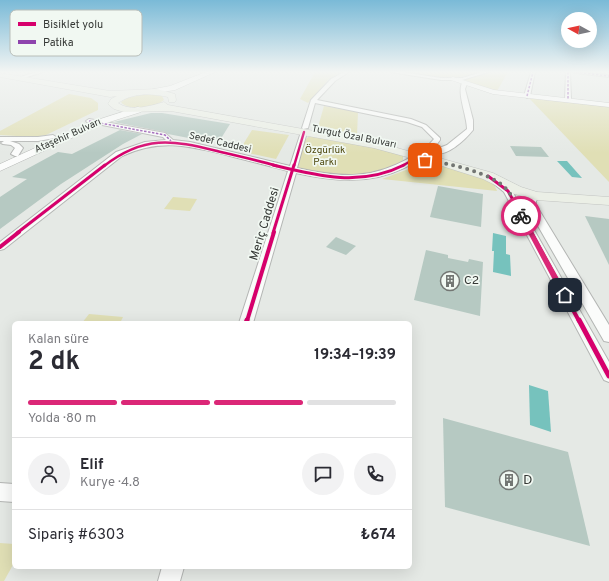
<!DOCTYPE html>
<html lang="tr">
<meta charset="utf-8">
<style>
:root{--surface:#fff;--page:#f2f2f3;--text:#2b2b33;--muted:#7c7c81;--line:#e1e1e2;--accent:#db2777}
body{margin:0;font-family:Overpass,sans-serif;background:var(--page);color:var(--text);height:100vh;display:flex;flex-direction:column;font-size:15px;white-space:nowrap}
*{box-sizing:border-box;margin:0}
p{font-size:13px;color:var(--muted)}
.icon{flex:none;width:22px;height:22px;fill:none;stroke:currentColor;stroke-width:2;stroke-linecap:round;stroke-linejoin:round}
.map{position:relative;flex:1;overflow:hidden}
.drawer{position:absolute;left:12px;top:321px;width:400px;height:248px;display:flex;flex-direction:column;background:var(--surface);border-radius:6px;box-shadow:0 4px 16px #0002}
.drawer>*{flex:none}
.needle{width:26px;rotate:278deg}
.controls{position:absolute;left:561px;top:12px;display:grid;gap:8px}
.controls a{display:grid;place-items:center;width:36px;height:36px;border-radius:50%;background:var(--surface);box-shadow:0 4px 16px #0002;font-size:20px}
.pin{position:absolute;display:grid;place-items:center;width:34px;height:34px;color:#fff;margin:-17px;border-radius:8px;box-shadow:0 2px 6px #0006}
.courier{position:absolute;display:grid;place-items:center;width:40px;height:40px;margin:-20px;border:3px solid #db2777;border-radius:50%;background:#fff;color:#222;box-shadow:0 1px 5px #0007}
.summary em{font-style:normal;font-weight:700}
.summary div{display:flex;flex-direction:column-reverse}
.summary{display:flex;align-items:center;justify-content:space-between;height:68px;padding:0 16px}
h1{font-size:26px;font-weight:700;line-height:30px}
.bar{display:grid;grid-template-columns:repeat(4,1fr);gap:6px 4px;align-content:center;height:48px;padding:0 16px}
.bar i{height:5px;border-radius:3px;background:var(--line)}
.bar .current{background:var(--accent)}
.bar p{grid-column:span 4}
.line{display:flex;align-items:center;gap:10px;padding:0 16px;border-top:1px solid var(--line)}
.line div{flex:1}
.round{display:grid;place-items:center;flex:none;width:42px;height:42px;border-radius:21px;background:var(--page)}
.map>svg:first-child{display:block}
</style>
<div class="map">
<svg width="609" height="581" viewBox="0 0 609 581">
<rect width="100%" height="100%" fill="#e5e9e5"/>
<g fill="#e0dfb5">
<path d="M315 72H341L328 80 308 103 300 99Z"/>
<path d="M406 72H471L476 73C449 82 432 77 405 73Z"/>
<path d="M492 72H508L497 91 462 80Z"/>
<path d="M69 94 91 98 98 103V110L46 135 34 137 0 135V131Z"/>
<path d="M146 94 162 96 164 100C156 107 128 112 121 102L127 98Z"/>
<path d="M528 97 609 105V182Z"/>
<path d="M324 106 358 112 357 135 318 127Z"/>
<path d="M252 130 289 135 276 159 239 151Z"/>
<path d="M310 135 394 152 403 155V160C396 167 387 169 378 171 350 178 324 174 296 167L305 140Z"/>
<path d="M429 163 443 165 492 180 497 191 382 179 419 165Z"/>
<path d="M173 197 197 199 190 211 164 209Z"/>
<path d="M89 314 123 317 120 323H82Z"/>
<path d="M0 543 14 544V563L4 581H0Z"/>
</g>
<g fill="#76c2bd">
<path d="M557 161H567L582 178 572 177Z"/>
<path d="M493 233 506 236V254L510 255 511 276 493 272 494 251H492Z"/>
<path d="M529 385 548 391 551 432 530 425Z"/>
</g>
<g fill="#b6c9c2">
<path d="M151 113H162L230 124 220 140 203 138 199 140 168 134 165 132 114 122Z"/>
<path d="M120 130 142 134 123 144 61 184 0 229V197L27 179 12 177 58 152 72 154Z"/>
<path d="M510 146 541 147 549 157 516 156Z"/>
<path d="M438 186 483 194 481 227 430 217Z"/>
<path d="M585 216 609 219V265Z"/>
<path d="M336 237 356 246 346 255 326 247Z"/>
<path d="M426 250 448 255V258L468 262 469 259 483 262 480 316 414 300Z"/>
<path d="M443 418 568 452 590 546 445 507Z"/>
</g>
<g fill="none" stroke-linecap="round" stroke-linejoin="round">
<g stroke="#b4b6b4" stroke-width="2">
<g id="street">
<path d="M36 72H43L20 79 18 78Z"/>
<path d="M344 72H349L335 81 317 100 411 119 426 125 440 138V140L432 151H426L425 149 434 139 422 127 407 122 315 103 308 128 303 129 302 128 311 100 331 79Z"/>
<path d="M390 72H402L441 78H462L482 72H489L462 80H441Z"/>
<path d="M531 72H535L530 96 527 98 524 96Z"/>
<path d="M566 72H570L571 100 568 102 565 100Z"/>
<path d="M574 72 609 75V77L576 73Z"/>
<path d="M462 83 467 84 465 89 473 120V130C465 140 448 156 434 154V150L447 145 467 129C467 116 457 94 462 83Z"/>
<path d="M89 119 165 133 173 140 190 142 290 166 301 132 304 130 307 132 297 168C342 178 372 180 413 156H416L420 158C416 162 410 165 404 168 369 185 332 181 296 173L253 323H239L288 171C266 165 245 160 223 154 185 145 159 139 122 156L4 249 0 250V242L116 152 145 142 166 140 163 137 87 122 86 121Z"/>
<path d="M53 135 56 137 55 138 38 141H10L19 144 23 148 18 156H15L11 154 15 148 11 145 3 144 1 143 4 141H0V137H38Z"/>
<path d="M493 179H499L512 191 609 362V382L604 380 504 192 493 183 492 181Z"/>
<path d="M536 193 540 196 536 201V205L609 325V342L604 341 526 205 529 198Z"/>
<path d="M0 483 14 484V502L0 501Z"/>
<path d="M162 567H184L180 581H158Z"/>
</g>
</g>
<g stroke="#b4b6b4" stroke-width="1">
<g id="secondary">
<path d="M206 72H215L175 90 149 94 145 92 149 90 170 86Z"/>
<path d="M453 77 494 90 609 103V107L493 94 451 80V78Z"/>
<path d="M138 107 141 108 142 110 141 112 100 125 0 171V164L94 121Z"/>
</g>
</g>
<g stroke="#c2c4c2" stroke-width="1">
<path id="primary" d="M0 73 110 91 157 89 175 94 176 100 175 102H169L168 97C151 93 132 93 118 103 131 112 150 106 164 102L168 105 376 142 415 153 421 156 443 159 493 173 521 187 537 192 609 197V205L536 200 511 193 483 179 442 166 414 162 407 157 374 148 171 111 124 112 114 109 108 104 111 99 117 96 110 97 0 77Z"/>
</g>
<use href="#street" fill="#fbfcfb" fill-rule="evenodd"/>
<use href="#secondary" fill="#fbfcfb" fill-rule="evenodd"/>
<use href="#primary" fill="#ebefe6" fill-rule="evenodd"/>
<g stroke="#8e44ad" stroke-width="1.5" stroke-dasharray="2.5 1.5" stroke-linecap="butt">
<path d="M568 72V100"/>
<path d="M576 72 609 76"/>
<path d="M527 96 533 72"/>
<path d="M89 121 165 135 171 141"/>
</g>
<g stroke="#f1f8f2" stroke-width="4">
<g id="cycleway-far3">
<path d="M104 166C144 135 172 140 217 151 237 156 257 160 277 166"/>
<path d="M294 166 304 132"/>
<path d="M402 166 416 158"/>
</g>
</g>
<g stroke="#f1f8f2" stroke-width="5">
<g id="cycleway-far2">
<path d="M273 165C318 176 361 187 404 165"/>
<path d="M488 176 508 191 531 233"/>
<path d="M17 233 105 165"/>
<path d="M273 233 294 165"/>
</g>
</g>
<g stroke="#f1f8f2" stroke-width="6">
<g id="cycleway-far1">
<path d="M531 232 579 321"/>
<path d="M0 247 19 232"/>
<path d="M247 321 274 232"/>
</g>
</g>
<g stroke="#f1f8f2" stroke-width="8">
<g id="cycleway">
<path d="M579 320 609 376"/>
<path d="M246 323 247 320"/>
</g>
</g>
<use href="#cycleway-far3" stroke="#d6006c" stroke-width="2.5"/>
<use href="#cycleway-far2" stroke="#d6006c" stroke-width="3"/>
<use href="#cycleway-far1" stroke="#d6006c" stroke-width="4"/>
<use href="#cycleway" stroke="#d6006c" stroke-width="5"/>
</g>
<linearGradient id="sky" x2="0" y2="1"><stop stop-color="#7abad7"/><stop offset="0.47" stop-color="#f3f5f3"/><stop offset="1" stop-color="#f3f5f3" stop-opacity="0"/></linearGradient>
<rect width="609" height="153" fill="url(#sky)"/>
<path fill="#db2777" d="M521 215 524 216 568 295 567 296 565 297 561 295 519 216Z"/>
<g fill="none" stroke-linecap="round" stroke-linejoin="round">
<path stroke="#737673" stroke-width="4" stroke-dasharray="0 7.2" d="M425 160C447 163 495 173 508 191 514 198 517 208 521 216"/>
</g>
<defs>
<g id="building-ring" transform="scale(1)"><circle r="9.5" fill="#f1f8f2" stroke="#737673" stroke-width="1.5"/><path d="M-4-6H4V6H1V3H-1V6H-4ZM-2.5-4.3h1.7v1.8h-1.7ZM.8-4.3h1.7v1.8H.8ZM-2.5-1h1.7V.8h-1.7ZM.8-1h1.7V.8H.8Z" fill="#737673"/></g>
</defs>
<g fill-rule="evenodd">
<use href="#building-ring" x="450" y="281"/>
<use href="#building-ring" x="509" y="480"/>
</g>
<g text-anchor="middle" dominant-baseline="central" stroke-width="3.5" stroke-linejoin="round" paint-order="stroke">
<g font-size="10" fill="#353835" stroke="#f1f8f2">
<text transform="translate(68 136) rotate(-24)">Ataşehir Bulvarı</text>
<text transform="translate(354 137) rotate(11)">Turgut Özal Bulvarı</text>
<text transform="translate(220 143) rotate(13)">Sedef Caddesi</text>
</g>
<g font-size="10" fill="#4d470c" stroke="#f1f8f2">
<text x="325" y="150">Özgürlük<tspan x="325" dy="12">Parkı</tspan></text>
</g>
<g font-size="12" fill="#353835" stroke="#f1f8f2">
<text transform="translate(265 224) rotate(-73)">Meriç Caddesi</text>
</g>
<g font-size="12" fill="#353835" stroke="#f1f8f2" text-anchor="start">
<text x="464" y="281">C2</text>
</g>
<g font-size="14" fill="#353835" stroke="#f1f8f2" text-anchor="start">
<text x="523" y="480">D</text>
</g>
</g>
<rect x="10" y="10" width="132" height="46" rx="6" fill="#f1f8f2" stroke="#b9beb9" stroke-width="1"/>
<rect x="18" y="22" width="18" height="4" fill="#d6006c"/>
<rect x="18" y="40" width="18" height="4" fill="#8e44ad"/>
<g font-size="11" fill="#353835">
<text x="43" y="28">Bisiklet yolu</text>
<text x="43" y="46">Patika</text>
</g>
</svg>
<div class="controls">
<a><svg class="needle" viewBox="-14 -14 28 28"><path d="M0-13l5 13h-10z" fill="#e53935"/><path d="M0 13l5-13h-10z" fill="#7c7c81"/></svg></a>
</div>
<div class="pin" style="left:425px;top:160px;background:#ea580c"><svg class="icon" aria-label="bag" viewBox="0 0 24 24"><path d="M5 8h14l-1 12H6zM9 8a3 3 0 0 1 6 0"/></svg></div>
<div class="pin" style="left:565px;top:295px;background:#1f2937"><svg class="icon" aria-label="home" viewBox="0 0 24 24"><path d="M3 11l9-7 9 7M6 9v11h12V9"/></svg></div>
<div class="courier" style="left:521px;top:216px"><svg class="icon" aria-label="bike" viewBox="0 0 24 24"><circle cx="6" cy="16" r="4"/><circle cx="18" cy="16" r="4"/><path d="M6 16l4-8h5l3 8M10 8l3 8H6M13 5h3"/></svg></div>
<section class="drawer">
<div class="summary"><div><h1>2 dk</h1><p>Kalan süre</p></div><em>19:34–19:39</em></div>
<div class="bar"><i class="current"></i><i class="current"></i><i class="current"></i><i></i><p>Yolda · 80 m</p></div>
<div class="line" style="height:72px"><a class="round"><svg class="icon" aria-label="person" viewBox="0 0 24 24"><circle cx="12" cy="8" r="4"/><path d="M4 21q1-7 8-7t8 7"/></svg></a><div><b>Elif</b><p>Kurye · 4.8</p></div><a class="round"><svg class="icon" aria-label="chat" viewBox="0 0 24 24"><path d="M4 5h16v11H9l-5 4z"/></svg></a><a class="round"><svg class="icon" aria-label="phone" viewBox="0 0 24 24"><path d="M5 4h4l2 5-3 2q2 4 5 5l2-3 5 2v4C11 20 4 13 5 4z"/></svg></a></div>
<div class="line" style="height:52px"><div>Sipariş #6303</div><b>₺674</b></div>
</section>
</div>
